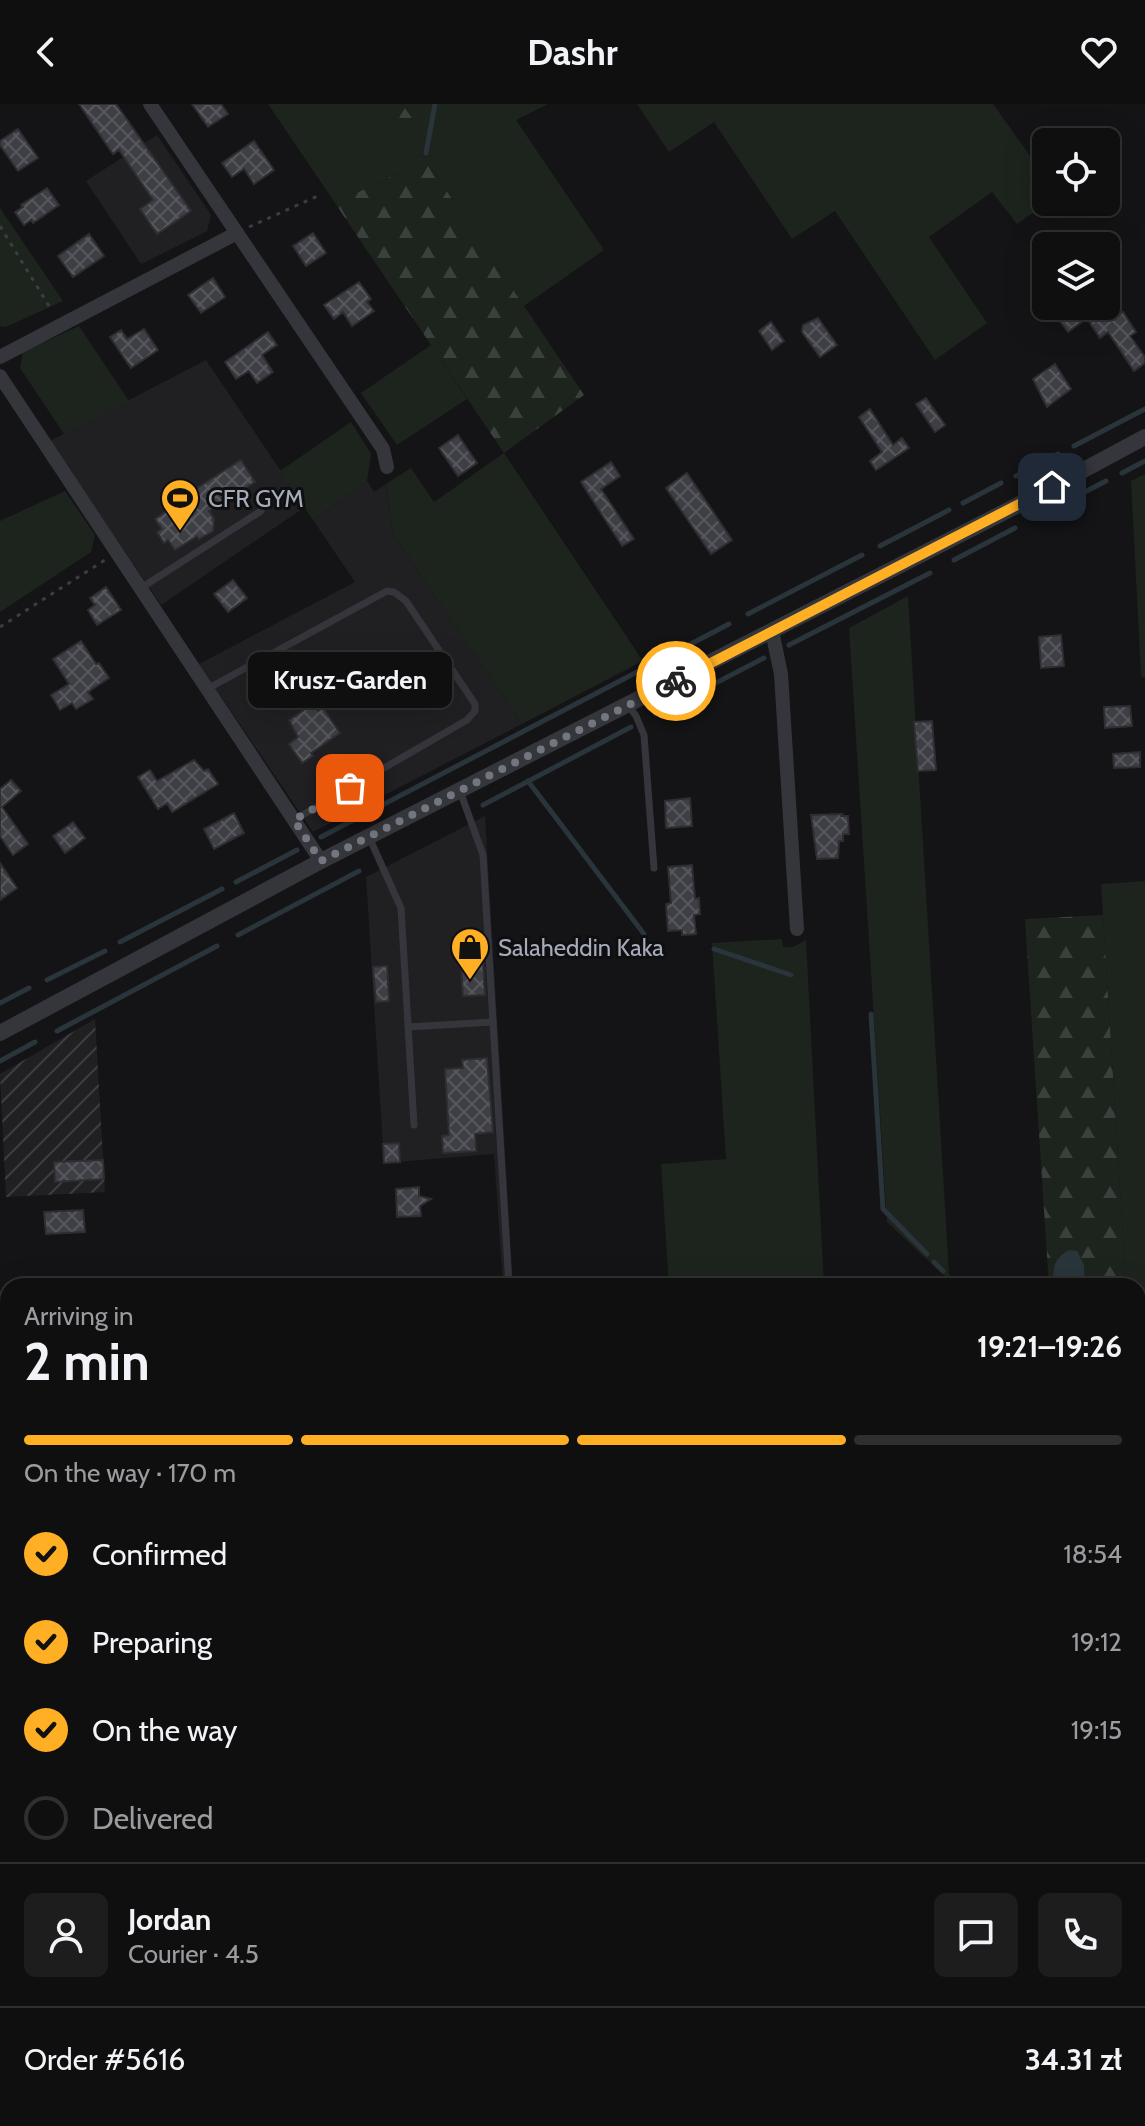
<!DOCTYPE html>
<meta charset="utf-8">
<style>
:root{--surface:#0f0f10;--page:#1d1d1e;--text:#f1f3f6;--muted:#9b9c9f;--line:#2f2f30;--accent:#ffaf23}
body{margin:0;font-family:Cabin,sans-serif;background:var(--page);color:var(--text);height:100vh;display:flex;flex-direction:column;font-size:30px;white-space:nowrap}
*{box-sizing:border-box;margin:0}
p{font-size:26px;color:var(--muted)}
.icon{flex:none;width:44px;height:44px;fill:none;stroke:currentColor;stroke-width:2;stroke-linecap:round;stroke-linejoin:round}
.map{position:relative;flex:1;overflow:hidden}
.side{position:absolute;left:0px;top:1174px;width:1146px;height:848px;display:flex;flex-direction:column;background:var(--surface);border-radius:24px 24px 0 0;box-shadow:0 8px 32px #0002,0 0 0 2px var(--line)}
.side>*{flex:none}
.buttons{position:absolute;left:1032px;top:24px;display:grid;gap:16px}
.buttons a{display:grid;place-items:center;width:88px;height:88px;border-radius:12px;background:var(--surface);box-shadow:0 8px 32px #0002,0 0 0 2px var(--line);font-size:40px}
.pin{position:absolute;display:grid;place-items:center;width:68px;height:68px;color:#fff;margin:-34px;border-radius:16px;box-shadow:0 4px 12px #0006}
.courier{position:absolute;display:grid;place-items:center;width:80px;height:80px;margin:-40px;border:6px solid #ffaf23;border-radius:50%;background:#fff;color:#222;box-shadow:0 2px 10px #0007}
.bubble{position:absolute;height:56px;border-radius:12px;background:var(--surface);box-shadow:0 8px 32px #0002,0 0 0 2px var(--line);font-size:26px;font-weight:700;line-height:56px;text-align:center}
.headline em{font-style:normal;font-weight:700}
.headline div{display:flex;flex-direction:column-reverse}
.headline{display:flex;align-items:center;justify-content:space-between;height:136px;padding:0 24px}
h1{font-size:52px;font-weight:700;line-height:60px}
.bar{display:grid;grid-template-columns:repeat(4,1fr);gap:12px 8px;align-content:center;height:96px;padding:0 24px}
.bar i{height:10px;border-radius:6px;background:var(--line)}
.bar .active{background:var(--accent)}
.bar p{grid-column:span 4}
.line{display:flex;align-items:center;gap:20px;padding:0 24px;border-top:2px solid var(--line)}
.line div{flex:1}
.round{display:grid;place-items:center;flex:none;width:84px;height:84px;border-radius:12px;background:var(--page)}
ol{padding:0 24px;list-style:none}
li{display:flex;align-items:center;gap:24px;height:88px}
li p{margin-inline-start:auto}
li .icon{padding:8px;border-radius:50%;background:var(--accent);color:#111;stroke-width:4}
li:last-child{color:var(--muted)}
li i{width:44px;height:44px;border:4px solid var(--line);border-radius:50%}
header{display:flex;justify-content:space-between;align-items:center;height:104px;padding:0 24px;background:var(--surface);font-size:36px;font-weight:700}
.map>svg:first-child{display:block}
</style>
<header><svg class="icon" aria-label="back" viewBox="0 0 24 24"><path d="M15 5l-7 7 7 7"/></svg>Dashr<svg class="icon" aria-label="heart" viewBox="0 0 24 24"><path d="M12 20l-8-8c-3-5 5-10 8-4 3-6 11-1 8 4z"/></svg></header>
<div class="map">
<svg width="1145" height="2022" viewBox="0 0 1145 2022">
<defs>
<pattern id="industrial-furrows" width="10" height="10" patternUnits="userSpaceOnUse" patternTransform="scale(2)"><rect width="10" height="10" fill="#202023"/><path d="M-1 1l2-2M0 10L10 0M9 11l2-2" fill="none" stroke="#3d3e41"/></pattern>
<pattern id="forest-firs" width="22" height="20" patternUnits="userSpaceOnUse" patternTransform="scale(2)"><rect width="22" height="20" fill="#1c241d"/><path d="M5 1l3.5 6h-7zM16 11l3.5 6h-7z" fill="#3a413c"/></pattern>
<pattern id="building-cross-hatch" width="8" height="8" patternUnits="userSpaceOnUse" patternTransform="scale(2)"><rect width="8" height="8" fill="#3e3f44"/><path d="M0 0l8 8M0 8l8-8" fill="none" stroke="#57585d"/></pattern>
</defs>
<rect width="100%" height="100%" fill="#141416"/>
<g fill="#202023">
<path d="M157 31 211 111 207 127 141 160 86 77Z"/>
<path d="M206 256 305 403 161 501 50 337Z"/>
<path d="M367 377 374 388 386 380 393 430 522 620 313 728 199 560 355 478 313 416Z"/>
<path d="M485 712 513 1182H503L494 1050 384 1059 366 773Z"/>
</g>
<path fill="url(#industrial-furrows)" d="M95 915 105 1088 6 1093 0 970Z"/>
<g fill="#1c241d">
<path d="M268 0H372L392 28 412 14 402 0H548L516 16 604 146 524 202 421 49 401 68 335 99Z"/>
<path d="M637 0H993L1046 74 1048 98 1017 120 992 88 929 133 987 219 935 256 835 107 792 135 714 18 669 48Z"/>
<path d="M0 104 63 197 6 223 0 222Z"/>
<path d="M79 222 129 297 64 330 20 264 23 248Z"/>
<path d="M431 241 467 295 397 341 361 289Z"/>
<path d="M351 318 371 350 367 377 313 416 280 367Z"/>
<path d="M504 349 643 557 522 620 393 430 386 380 411 364 434 398Z"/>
<path d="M1145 370V574L1141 572 1131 377Z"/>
<path d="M65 387 95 431 91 448 0 508V417Z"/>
<path d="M908 492 949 1169 953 1182H894V1180L949 1176 887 1118 849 524Z"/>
<path d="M1145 777V1326L1138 1323V1182H1126L1101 780Z"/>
<path d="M782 835 783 843H793L806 836 824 1182H669L661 1060 726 1055 712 839Z"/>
<path d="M186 2014H344L361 2022H204Z"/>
<path d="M377 2014H425L443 2022H373Z"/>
</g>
<g fill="url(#forest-firs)">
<path d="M372 0H402L412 14 392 28Z"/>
<path d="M421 49 584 291 504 349 335 99 401 68Z"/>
<path d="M1103 811 1126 1182H1049L1025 815Z"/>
<path d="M0 1665 8 1669V1745L0 1742Z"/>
<path d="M425 2014H602L597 2022H443Z"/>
<path d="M742 2014H792L813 2022H759Z"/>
</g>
<path fill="#29343b" d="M1069 1146 1077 1147 1084 1161 1085 1182H1053C1053 1164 1053 1155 1069 1146Z"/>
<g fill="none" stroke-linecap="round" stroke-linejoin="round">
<g stroke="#29343b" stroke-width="5">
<path d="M426 49 435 0"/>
<path d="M1074 342 1145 305"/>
<path d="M1122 369 1145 357"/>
<path d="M1016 372 1058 350"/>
<path d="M963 399 1001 379"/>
<path d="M1040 411 1106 377"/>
<path d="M880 442 949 406"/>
<path d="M954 456 1015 424"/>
<path d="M748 510 862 451"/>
<path d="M789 541 930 469"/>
<path d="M656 610 764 554"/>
<path d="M528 677 644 830"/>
<path d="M483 701 631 623"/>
<path d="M321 733 729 520"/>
<path d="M236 778 297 746"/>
<path d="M238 831 359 767"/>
<path d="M120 838 222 785"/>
<path d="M714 845 791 871"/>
<path d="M47 876 105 847"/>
<path d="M0 899 29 884"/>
<path d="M871 910 883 1105 927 1150"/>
<path d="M57 927 217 842"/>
<path d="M0 957 35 938"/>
<path d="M934 1158 943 1167"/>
<path d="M1138 1320 1145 1323"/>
</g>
</g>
<g fill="url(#building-cross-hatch)" stroke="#2e2e32" stroke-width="2">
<path d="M79 0H116L191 107 157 130 140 105 153 96 119 46 113 50Z"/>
<path d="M192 0H221L228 10 208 23Z"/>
<path d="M18 25 38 54 18 67 0 41V37Z"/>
<path d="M254 37 274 66 254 80 244 65 232 73 222 59Z"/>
<path d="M47 84 59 101 33 119 31 116 24 121 15 108 23 103 21 101Z"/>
<path d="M313 129 326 149 306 162 293 142Z"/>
<path d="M89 130 104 152 73 173 58 152Z"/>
<path d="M213 174 225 193 201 209 188 191Z"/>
<path d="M359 178 371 195 367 198 374 207 352 222 343 208 334 215 324 201Z"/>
<path d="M1066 202H1103L1068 228 1055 210Z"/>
<path d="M1107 208 1112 215 1123 208 1136 228 1130 232 1145 253V259L1134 267 1108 228 1100 234 1090 219Z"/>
<path d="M818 214 837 241 820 253 802 228 803 221Z"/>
<path d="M771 218 784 237 772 246 759 227Z"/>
<path d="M144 225 158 246 131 264 110 233 121 226 127 235Z"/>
<path d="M268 228 277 241 262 251 273 268 257 279 249 267 236 275 225 258Z"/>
<path d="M1055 260 1071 285 1047 303 1033 275Z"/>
<path d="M926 294 945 321 935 328 916 300Z"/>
<path d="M870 305 893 341 902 334 909 344 876 366 870 357 882 348 859 313Z"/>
<path d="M458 331 477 359 458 372 439 344Z"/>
<path d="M241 356 255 378 209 407 214 415 213 427 199 435 197 432 175 446 168 436 164 439 157 428 162 425 155 415 177 400V397Z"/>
<path d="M611 358 620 372 601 385 634 435 622 442 581 378Z"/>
<path d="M687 369 732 436 711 450 666 384Z"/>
<path d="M233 476 247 494 228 508 214 490Z"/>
<path d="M106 483 121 506 97 521 88 506 95 501 90 494Z"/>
<path d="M1061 531 1064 562 1041 564 1039 533Z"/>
<path d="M81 537 96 560 99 559 109 574 88 588 93 595 76 605 72 599 60 606 51 591 69 580 53 555Z"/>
<path d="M313 600 318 607 323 604 340 629 311 649 313 652 302 659 289 640 298 633 289 616Z"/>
<path d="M1130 602 1132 622 1105 624 1104 603Z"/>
<path d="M932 617 936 666 918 667 914 618Z"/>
<path d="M1140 648V663L1114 664 1113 650Z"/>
<path d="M194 656 204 667 208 665 218 680 172 708 167 699 158 705 138 673 150 666 157 677Z"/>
<path d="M11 676 21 687 2 703 28 740 13 751 0 732V685Z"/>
<path d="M690 694 692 722 666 724 665 697Z"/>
<path d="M234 709 244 729 214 745 204 725Z"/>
<path d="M842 710 841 712H848L849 730H843V737H839L838 754 817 755 811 711Z"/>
<path d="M73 718 85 734 65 749 53 732Z"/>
<path d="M0 759 17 784 0 796Z"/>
<path d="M692 761 695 795 699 794 700 810 694 811 696 830 682 831V826L668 827 666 800 671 799 668 763Z"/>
<path d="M483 859 485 891 463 892 461 860Z"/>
<path d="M387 862 389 897 376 898 373 863Z"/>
<path d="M487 954 493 1028 475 1030 476 1047 443 1049 442 1032 449 1031 445 965 463 964 462 956Z"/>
<path d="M399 1039 400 1058 384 1059 383 1040Z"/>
<path d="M103 1056 104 1075 55 1078 54 1058Z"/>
<path d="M419 1083V1092L431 1095 420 1102 421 1112 397 1113 396 1085Z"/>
<path d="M83 1106 85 1128 46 1130 44 1108Z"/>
</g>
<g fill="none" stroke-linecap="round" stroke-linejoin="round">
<g stroke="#3b3d43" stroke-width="3" stroke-dasharray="4 6" stroke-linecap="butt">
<path d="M0 122 52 207"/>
<path d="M249 123 322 90"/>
<path d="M0 523 105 456"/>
</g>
<g stroke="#35363c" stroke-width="7">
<path d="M141 484 261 407"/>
<path d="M207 585 387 487 394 488 406 497 475 600V607L467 616 294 716"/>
<path d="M628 601 636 612 644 631 654 764"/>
<path d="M460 687 483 751 493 918"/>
<path d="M369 733 401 804 414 1021"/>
<path d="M408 923 493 918 509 1182"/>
</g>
<g stroke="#35363c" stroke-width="14">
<path d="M237 129 383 345 387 363"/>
<path d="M0 253 237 129 150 0"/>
<path d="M0 272 321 757"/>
<path d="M772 527 781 570 797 825"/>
<path d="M0 1200 8 1360"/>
<path d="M1138 1665 1145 1610"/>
<path d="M0 1932 8 1930"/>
<path d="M174 2014 192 2022"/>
<path d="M1093 2022 1094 2014"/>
</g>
<path stroke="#35363c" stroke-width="16" d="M0 929 321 757 1024 398 1145 333"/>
</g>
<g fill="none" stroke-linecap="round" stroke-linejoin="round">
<path stroke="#72767f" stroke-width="8" stroke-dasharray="0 14.4" d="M350 684 294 716 321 757 676 577"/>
<path stroke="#ffaf23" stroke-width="10" d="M676 577 1052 383"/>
</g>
<defs>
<g id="stadium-pin" transform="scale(2)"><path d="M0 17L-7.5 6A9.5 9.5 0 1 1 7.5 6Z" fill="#ffaf23" stroke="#0f0f11"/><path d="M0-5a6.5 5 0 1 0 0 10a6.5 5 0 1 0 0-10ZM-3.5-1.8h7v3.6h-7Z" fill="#111"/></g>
<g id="shop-pin" transform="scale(2)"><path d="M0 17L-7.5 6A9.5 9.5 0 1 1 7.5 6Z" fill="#ffaf23" stroke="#0f0f11"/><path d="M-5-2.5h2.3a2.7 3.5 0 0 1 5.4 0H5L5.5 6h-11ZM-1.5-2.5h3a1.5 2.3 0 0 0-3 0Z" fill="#111"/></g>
</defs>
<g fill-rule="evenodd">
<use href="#stadium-pin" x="180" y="394"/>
<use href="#shop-pin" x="470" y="843"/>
</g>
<g text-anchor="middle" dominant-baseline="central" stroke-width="6" stroke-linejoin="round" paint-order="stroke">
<g font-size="24" fill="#a5abb8" stroke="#0f0f11" text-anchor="start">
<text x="208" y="394">CFR GYM</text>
<text x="498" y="843">Salaheddin Kaka</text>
</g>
</g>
</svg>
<div class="buttons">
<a><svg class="icon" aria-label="locate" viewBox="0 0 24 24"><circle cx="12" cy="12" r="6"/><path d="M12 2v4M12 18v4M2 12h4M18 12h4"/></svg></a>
<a><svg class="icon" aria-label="layers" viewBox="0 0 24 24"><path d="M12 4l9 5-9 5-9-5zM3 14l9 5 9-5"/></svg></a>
</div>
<div class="pin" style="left:350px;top:684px;background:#ea580c"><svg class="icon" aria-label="bag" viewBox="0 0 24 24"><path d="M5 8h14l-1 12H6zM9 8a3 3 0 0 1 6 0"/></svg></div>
<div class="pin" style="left:1052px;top:383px;background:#1f2937"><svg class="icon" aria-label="home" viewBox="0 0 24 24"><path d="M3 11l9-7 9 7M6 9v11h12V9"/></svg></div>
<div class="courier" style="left:676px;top:577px"><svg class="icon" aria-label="bike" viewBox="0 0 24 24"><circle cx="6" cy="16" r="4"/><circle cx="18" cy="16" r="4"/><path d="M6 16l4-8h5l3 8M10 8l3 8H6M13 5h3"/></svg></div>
<div class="bubble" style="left:248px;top:548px;width:204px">Krusz-Garden</div>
<section class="side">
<div class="headline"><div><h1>2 min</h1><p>Arriving in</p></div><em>19:21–19:26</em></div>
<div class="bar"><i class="active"></i><i class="active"></i><i class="active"></i><i></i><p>On the way · 170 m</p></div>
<ol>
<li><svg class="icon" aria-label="check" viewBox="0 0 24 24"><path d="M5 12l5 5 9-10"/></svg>Confirmed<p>18:54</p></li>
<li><svg class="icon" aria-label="check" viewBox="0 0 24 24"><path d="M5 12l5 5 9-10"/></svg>Preparing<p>19:12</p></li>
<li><svg class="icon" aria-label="check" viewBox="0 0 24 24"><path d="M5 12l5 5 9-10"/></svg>On the way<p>19:15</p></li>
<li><i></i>Delivered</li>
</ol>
<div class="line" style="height:144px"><a class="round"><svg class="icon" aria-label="person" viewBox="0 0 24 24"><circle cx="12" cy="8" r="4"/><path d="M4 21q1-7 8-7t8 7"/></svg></a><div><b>Jordan</b><p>Courier · 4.5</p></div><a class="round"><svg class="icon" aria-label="chat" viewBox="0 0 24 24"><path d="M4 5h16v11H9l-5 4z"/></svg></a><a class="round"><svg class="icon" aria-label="phone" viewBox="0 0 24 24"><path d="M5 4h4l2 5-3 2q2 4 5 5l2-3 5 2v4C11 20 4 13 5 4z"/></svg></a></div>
<div class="line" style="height:104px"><div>Order #5616</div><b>34.31 zł</b></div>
</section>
</div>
